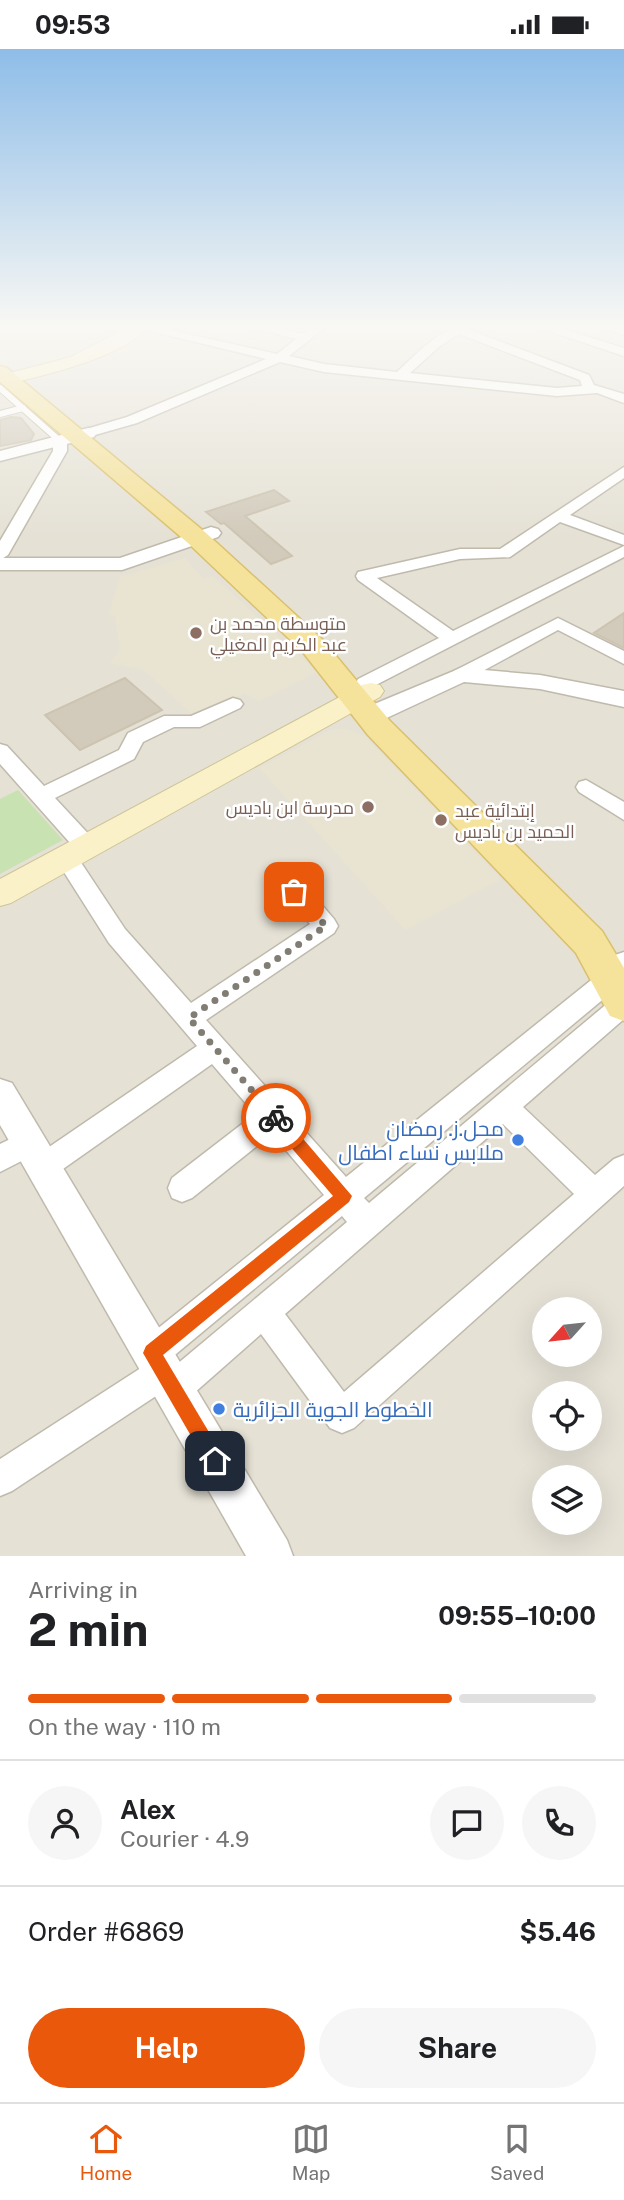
<!DOCTYPE html>
<meta charset="utf-8">
<style>
:root{--surface:#fff;--page:#f6f6f6;--text:#202124;--muted:#757577;--line:#e0e0e0;--accent:#ea580c}
body{margin:0;font-family:"Public Sans",Cairo,sans-serif;background:var(--page);color:var(--text);height:100vh;display:flex;flex-direction:column;font-size:26px;white-space:nowrap}
*{box-sizing:border-box;margin:0}
p{font-size:23px;color:var(--muted)}
.icon{flex:none;width:38px;height:38px;fill:none;stroke:currentColor;stroke-width:2;stroke-linecap:round;stroke-linejoin:round}
.map{position:relative;height:1507px;overflow:hidden}
.drawer{display:flex;flex-direction:column;background:var(--surface);flex:1}
.drawer>*{flex:none}
.needle{width:46px;rotate:243deg}
.tools{position:absolute;left:532px;top:1248px;display:grid;gap:14px}
.tools a{display:grid;place-items:center;width:70px;height:70px;border-radius:50%;background:var(--surface);box-shadow:0 7px 28px #0002;font-size:35px}
.pin{position:absolute;display:grid;place-items:center;width:60px;height:60px;color:#fff;margin:-30px;border-radius:14px;box-shadow:0 4px 10px #0006}
.courier{position:absolute;display:grid;place-items:center;width:70px;height:70px;margin:-35px;border:5px solid #ea580c;border-radius:50%;background:#fff;color:#222;box-shadow:0 2px 9px #0007}
.head em{font-style:normal;font-weight:700}
.head div{display:flex;flex-direction:column-reverse}
.head{display:flex;align-items:center;justify-content:space-between;height:119px;padding:0 28px}
h1{font-size:46px;font-weight:700;line-height:52px}
.bar{display:grid;grid-template-columns:repeat(4,1fr);gap:10px 7px;align-content:center;height:84px;padding:0 28px}
.bar i{height:9px;border-radius:5px;background:var(--line)}
.bar .selected{background:var(--accent)}
.bar p{grid-column:span 4}
.line{display:flex;align-items:center;gap:18px;padding:0 28px;border-top:2px solid var(--line)}
.line div{flex:1}
.round{display:grid;place-items:center;flex:none;width:74px;height:74px;border-radius:37px;background:var(--page)}
.primary-button{display:flex;gap:14px;margin-top:auto;padding:14px 28px}
.primary-button a{flex:1;height:80px;border-radius:42px;background:var(--accent);color:#fff;font-size:28px;font-weight:700;line-height:80px;text-align:center}
.primary-button a+a{background:var(--page);color:var(--text)}
.status{display:flex;justify-content:space-between;align-items:center;height:49px;padding:0 35px;background:var(--surface);direction:ltr}
.status svg{height:19px;fill:currentColor}
.tab-bar{display:flex;justify-content:space-around;align-items:center;height:98px;border-top:2px solid var(--line);background:var(--surface);font-size:19px;color:var(--muted)}
.tab-bar a{display:grid;justify-items:center;gap:4px}
.tab-bar .selected{color:var(--accent)}
.map>svg:first-child{display:block}
</style>
<div class="status"><b>09:53</b><svg viewBox="0 0 49 12"><path d="M0 12V9h3v3zM5 12V6h3v6zM10 12V3h3v9zM15 12V0h3v12zM26 1h20v11H26zM47 4h2v5h-2z"/></svg></div>
<div class="map">
<svg width="624" height="1507" viewBox="0 0 624 1507">
<rect width="100%" height="100%" fill="#f1efe6"/>
<path fill="#e5e1d5" fill-rule="evenodd" d="M0 277H624V1507H0ZM544 1260H590V1306H544ZM544 1344H590V1390H544ZM544 1428H590V1474H544Z"/>
<g fill="#e9e4d1">
<path d="M185 509 203 530 213 527 317 623 259 652 244 644 195 668 144 621 110 614 120 601 115 567 109 565 120 528Z"/>
<path d="M333 680H347L366 688 501 830 405 881 259 719Z"/>
</g>
<path fill="#c9e2b2" d="M18 741 63 791 0 825V750Z"/>
<g fill="#d2cbbc" stroke="#ccc3b0" stroke-width="2">
<path d="M11 368 21 369 34 385 31 391 0 397V371Z"/>
<path d="M274 441 289 452 245 467 292 507 271 515 224 474 221 475 206 463Z"/>
<path d="M624 564V599L594 584Z"/>
<path d="M125 629 162 661 80 701 45 666Z"/>
</g>
<g fill="none" stroke-linecap="round" stroke-linejoin="round">
<g stroke="#bfbaac" stroke-width="8">
<g id="service">
<path d="M0 339 60 392"/>
<path d="M0 365 23 359"/>
</g>
</g>
<g stroke="#bfbaac" stroke-width="3">
<g id="minor">
<path d="M129 277H152L277 305 296 290 246 277H269L303 285 313 277H327L289 307 324 315 397 323C418 304 440 277 470 277L467 280 589 326 594 336 624 345V354L597 344 557 347 324 323 280 313 137 374 88 388 83 387V381L127 368 266 310ZM459 285 580 331 582 337 557 339 410 324 440 297Z"/>
<path d="M534 277H553L624 299V307Z"/>
<path d="M601 277 624 278V286L603 279Z"/>
<path d="M60 388 67 392V402L8 506 0 511V492L53 402V392Z"/>
<path d="M624 418V429L570 466 624 486V496L560 473 510 508 460 510 377 529 453 582 624 497V508L372 638H358L356 634 358 630 439 589 358 531 356 527 358 523 460 500H500Z"/>
<path d="M558 569 624 602V615L558 581 468 630 461 632 452 626 454 622Z"/>
<path d="M233 649 240 651 243 655 240 659 200 678H174L143 693 134 710 55 749 95 792 98 798 95 804 87 806 79 804 0 715V695L7 697 44 737 119 701 128 684 164 667H191Z"/>
<path d="M586 731 624 753V771L579 743 576 738 579 733Z"/>
<path d="M66 801 74 803 125 880 191 954 310 875 283 843 286 837C306 831 322 857 334 870L338 877 334 884 206 971 346 1128 600 924 615 906 624 903V930L618 938 364 1149 369 1154 615 948 624 945V970L523 1058 595 1126 614 1110 624 1106V1137L354 1379 342 1384 330 1379 261 1285 185 1352 173 1356 161 1352 159 1345 12 1442 0 1447V1410L144 1317 136 1304 141 1293 324 1146 272 1085 192 1149 182 1153 172 1149 168 1139 172 1129 255 1065 212 1015 53 1127 43 1131 33 1127 29 1118 33 1109 197 997 109 894 55 809 58 803ZM503 1075 574 1145 344 1343 285 1265ZM342 1167 347 1173 176 1316 170 1310Z"/>
<path d="M29 1081 39 1085 43 1094 39 1103 0 1123V1095Z"/>
</g>
</g>
<g stroke="#bfbaac" stroke-width="3">
<g id="tertiary">
<path d="M88 379 94 380 97 384 94 388 0 412V402Z"/>
<path d="M211 478 218 480 221 484 218 488 122 521H0V509H120Z"/>
<path d="M461 619 540 626 624 642V658L540 640 464 633 378 673 369 675 360 673 357 667 360 661Z"/>
<path d="M0 1030 12 1034 287 1491 293 1507H246L0 1076Z"/>
</g>
</g>
<g stroke="#cec399" stroke-width="2">
<g id="secondary">
<path d="M130 277H150C121 309 49 325 8 335L0 331 2 326 71 308Z"/>
<path d="M371 634 380 636 384 642 380 648 11 854 0 857V830L362 636Z"/>
</g>
</g>
<g stroke="#d9c06d" stroke-width="3">
<path id="primary" d="M0 317 7 319 206 484 322 590 390 672 602 882 624 919V972L610 967 576 904 368 686 302 602 188 494 0 333Z"/>
</g>
<use href="#service" stroke="#fff" stroke-width="6"/>
<use href="#minor" fill="#fff" fill-rule="evenodd"/>
<use href="#tertiary" fill="#fff" fill-rule="evenodd"/>
<use href="#secondary" fill="#faf1c8" fill-rule="evenodd"/>
<use href="#primary" fill="#f5e29b" fill-rule="evenodd"/>
</g>
<linearGradient id="sky" x2="0" y2="1"><stop stop-color="#8ebde8"/><stop offset="0.57" stop-color="#f9f8f4"/><stop offset="1" stop-color="#f9f8f4" stop-opacity="0"/></linearGradient>
<rect width="624" height="488" fill="url(#sky)"/>
<path fill="#ea580c" d="M276 1062 281 1064 352 1147 349 1153 163 1306 222 1405 225 1412 222 1418 215 1421 209 1418 143 1304 146 1297 333 1147 270 1074 268 1069 270 1064Z"/>
<g fill="none" stroke-linecap="round" stroke-linejoin="round">
<path stroke="#817d74" stroke-width="7" stroke-dasharray="0 12.6" d="M276 1069 189 969 326 877 294 843"/>
</g>
<g fill="#8d6e63" stroke="#fff" stroke-width="2.5">
<circle cx="196" cy="584" r="7"/>
<circle cx="368" cy="758" r="7"/>
<circle cx="441" cy="771" r="7"/>
</g>
<g fill="#3f7fe0" stroke="#fff" stroke-width="2.5">
<circle cx="518" cy="1091" r="7"/>
<circle cx="219" cy="1360" r="7"/>
</g>
<g text-anchor="middle" dominant-baseline="central" stroke-width="5" stroke-linejoin="round" paint-order="stroke">
<g font-size="18" fill="#785e54" stroke="#fff" text-anchor="start">
<text x="210" y="574">متوسطة محمد بن<tspan x="210" dy="21">عبد الكريم المغيلي</tspan></text>
<text x="354" y="758" text-anchor="end">مدرسة ابن باديس</text>
<text x="455" y="761">إبتدائية عبد<tspan x="455" dy="21">الحميد بن باديس</tspan></text>
</g>
<g font-size="21" fill="#366cbe" stroke="#fff" text-anchor="end">
<text x="504" y="1079">محل.ز. رمضان<tspan x="504" dy="24">ملابس نساء اطفال</tspan></text>
<text x="233" y="1360" text-anchor="start">الخطوط الجوية الجزائرية</text>
</g>
</g>
</svg>
<div class="tools">
<a><svg class="needle" viewBox="-14 -14 28 28"><path d="M0-13l5 13h-10z" fill="#e53935"/><path d="M0 13l5-13h-10z" fill="#757577"/></svg></a>
<a><svg class="icon" aria-label="locate" viewBox="0 0 24 24"><circle cx="12" cy="12" r="6"/><path d="M12 2v4M12 18v4M2 12h4M18 12h4"/></svg></a>
<a><svg class="icon" aria-label="layers" viewBox="0 0 24 24"><path d="M12 4l9 5-9 5-9-5zM3 14l9 5 9-5"/></svg></a>
</div>
<div class="pin" style="left:294px;top:843px;background:#ea580c"><svg class="icon" aria-label="bag" viewBox="0 0 24 24"><path d="M5 8h14l-1 12H6zM9 8a3 3 0 0 1 6 0"/></svg></div>
<div class="pin" style="left:215px;top:1412px;background:#1f2937"><svg class="icon" aria-label="home" viewBox="0 0 24 24"><path d="M3 11l9-7 9 7M6 9v11h12V9"/></svg></div>
<div class="courier" style="left:276px;top:1069px"><svg class="icon" aria-label="bike" viewBox="0 0 24 24"><circle cx="6" cy="16" r="4"/><circle cx="18" cy="16" r="4"/><path d="M6 16l4-8h5l3 8M10 8l3 8H6M13 5h3"/></svg></div>
</div>
<section class="drawer">
<div class="head"><div><h1>2 min</h1><p>Arriving in</p></div><em>09:55–10:00</em></div>
<div class="bar"><i class="selected"></i><i class="selected"></i><i class="selected"></i><i></i><p>On the way · 110 m</p></div>
<div class="line" style="height:126px"><a class="round"><svg class="icon" aria-label="person" viewBox="0 0 24 24"><circle cx="12" cy="8" r="4"/><path d="M4 21q1-7 8-7t8 7"/></svg></a><div><b>Alex</b><p>Courier · 4.9</p></div><a class="round"><svg class="icon" aria-label="chat" viewBox="0 0 24 24"><path d="M4 5h16v11H9l-5 4z"/></svg></a><a class="round"><svg class="icon" aria-label="phone" viewBox="0 0 24 24"><path d="M5 4h4l2 5-3 2q2 4 5 5l2-3 5 2v4C11 20 4 13 5 4z"/></svg></a></div>
<div class="line" style="height:91px"><div>Order #6869</div><b>$5.46</b></div>
<div class="primary-button"><a>Help</a><a>Share</a></div>
</section>
<nav class="tab-bar">
<a class="selected"><svg class="icon" aria-label="home" viewBox="0 0 24 24"><path d="M3 11l9-7 9 7M6 9v11h12V9"/></svg>Home</a>
<a><svg class="icon" aria-label="map" viewBox="0 0 24 24"><path d="M3 6l6-2 6 2 6-2v14l-6 2-6-2-6 2zM9 4v14M15 6v14"/></svg>Map</a>
<a><svg class="icon" aria-label="saved" viewBox="0 0 24 24"><path d="M7 4h10v16l-5-4-5 4z"/></svg>Saved</a>
</nav>
